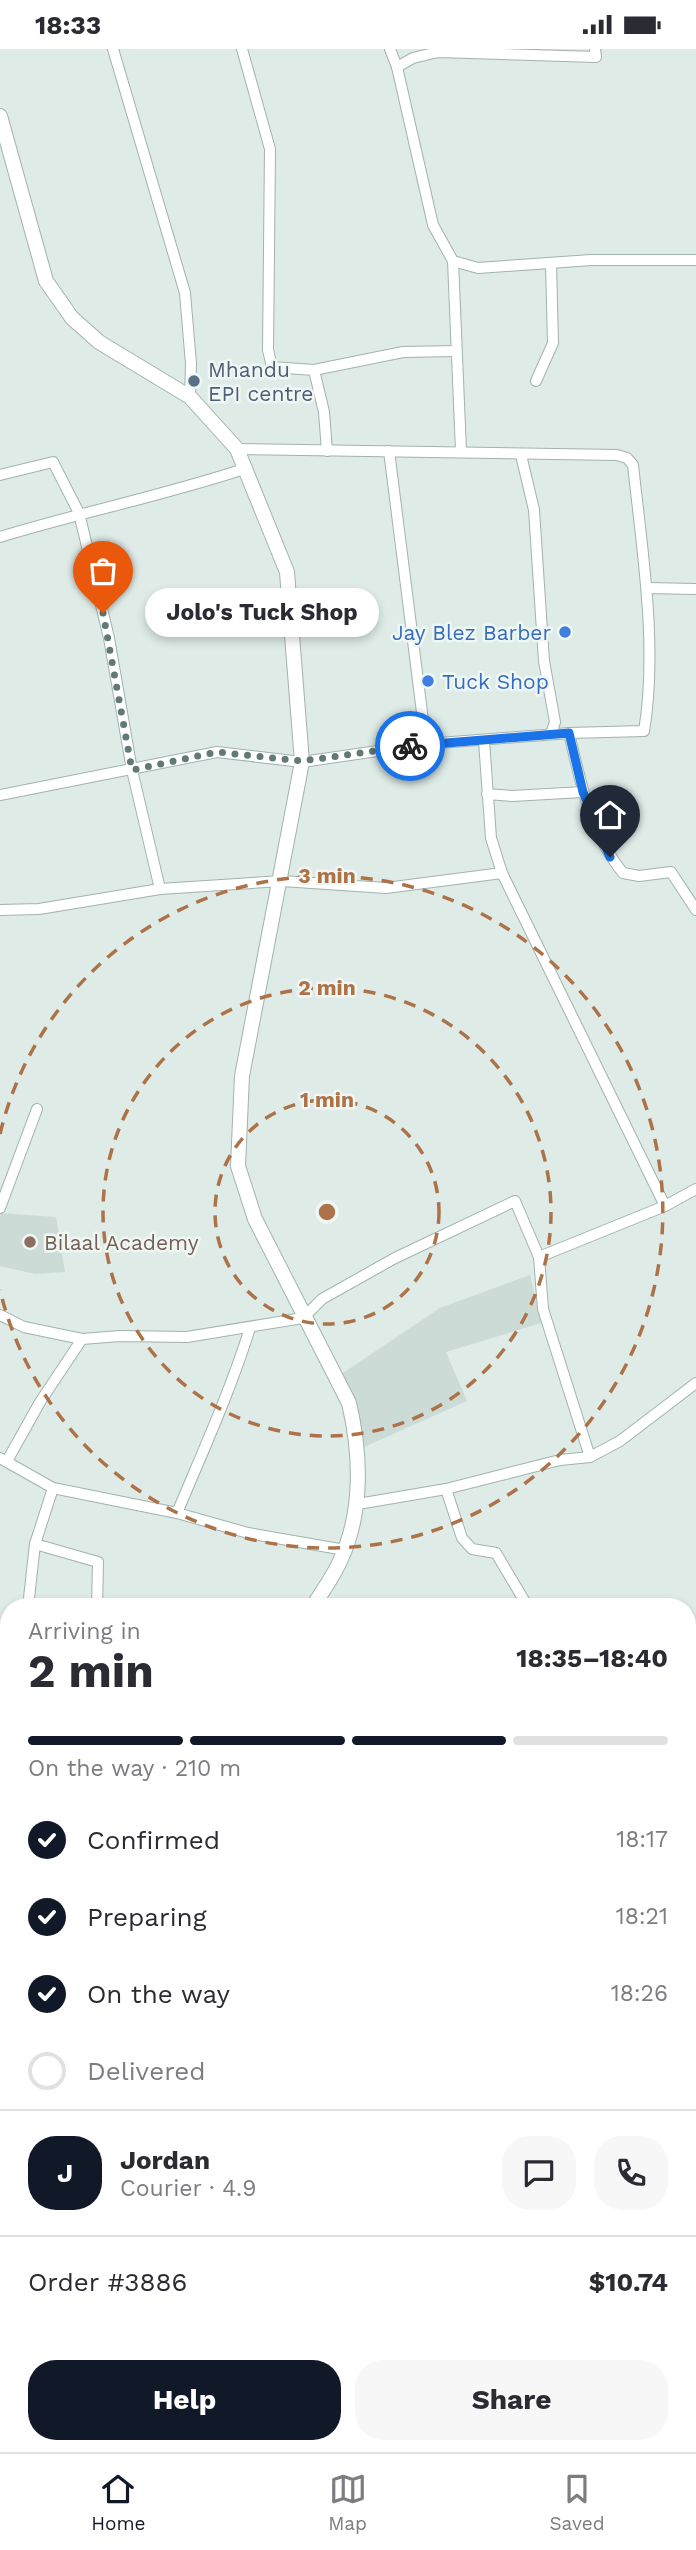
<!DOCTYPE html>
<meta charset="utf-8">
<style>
:root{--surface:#fff;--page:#f7f7f7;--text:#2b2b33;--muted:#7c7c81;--line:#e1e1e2;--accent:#111827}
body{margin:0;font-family:"Work Sans",sans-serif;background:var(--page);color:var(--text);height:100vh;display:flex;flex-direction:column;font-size:26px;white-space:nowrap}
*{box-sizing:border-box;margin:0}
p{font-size:23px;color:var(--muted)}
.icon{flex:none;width:38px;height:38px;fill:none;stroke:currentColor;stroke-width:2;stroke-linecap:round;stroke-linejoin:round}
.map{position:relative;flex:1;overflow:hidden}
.drawer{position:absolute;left:0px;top:1549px;width:696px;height:856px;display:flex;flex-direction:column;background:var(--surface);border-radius:28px 28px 0 0;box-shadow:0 4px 10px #0003}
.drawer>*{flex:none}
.pin{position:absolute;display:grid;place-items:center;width:60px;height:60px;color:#fff;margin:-72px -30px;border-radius:50% 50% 50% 0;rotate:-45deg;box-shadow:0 0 7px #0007}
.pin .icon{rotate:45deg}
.courier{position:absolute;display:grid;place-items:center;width:70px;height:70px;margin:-35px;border:5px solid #1a73e8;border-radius:50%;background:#fff;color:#222;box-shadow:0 2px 9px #0007}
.bubble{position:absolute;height:49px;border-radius:24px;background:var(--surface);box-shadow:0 4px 10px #0003;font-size:23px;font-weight:700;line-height:49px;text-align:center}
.head em{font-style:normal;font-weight:700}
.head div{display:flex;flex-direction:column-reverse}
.head{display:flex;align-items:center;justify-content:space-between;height:119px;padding:0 28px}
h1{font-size:46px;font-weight:700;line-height:52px}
.bar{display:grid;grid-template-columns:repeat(4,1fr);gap:10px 7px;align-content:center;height:84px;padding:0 28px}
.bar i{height:9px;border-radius:5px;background:var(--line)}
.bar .current{background:var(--accent)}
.bar p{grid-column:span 4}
.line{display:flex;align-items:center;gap:18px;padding:0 28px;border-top:2px solid var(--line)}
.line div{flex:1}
.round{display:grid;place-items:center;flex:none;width:74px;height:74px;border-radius:28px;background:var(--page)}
ol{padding:0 28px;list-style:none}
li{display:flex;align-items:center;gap:21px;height:77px}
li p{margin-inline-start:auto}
li .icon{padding:7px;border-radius:50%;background:var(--accent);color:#fff;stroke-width:4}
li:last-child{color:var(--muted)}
li i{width:38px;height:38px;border:4px solid var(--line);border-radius:50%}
.primary-button{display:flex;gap:14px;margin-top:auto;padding:14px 28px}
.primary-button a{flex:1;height:80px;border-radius:28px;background:var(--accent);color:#fff;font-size:28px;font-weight:700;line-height:80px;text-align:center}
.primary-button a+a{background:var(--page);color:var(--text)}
.status{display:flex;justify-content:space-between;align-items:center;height:49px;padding:0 35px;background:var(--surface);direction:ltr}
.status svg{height:19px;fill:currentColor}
.dock{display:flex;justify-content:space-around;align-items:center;height:98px;border-top:2px solid var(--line);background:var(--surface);font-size:19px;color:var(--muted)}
.dock a{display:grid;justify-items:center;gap:4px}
.dock .current{color:var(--accent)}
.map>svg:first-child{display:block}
</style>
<div class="status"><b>18:33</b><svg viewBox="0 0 49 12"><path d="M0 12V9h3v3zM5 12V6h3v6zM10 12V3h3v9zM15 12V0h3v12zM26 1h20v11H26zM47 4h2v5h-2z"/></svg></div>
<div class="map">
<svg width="696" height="2403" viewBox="0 0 696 2403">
<defs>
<pattern id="water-rules" width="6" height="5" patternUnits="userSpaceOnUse" patternTransform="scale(1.75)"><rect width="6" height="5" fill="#83bcd3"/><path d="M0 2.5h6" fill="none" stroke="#6b9aac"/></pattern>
</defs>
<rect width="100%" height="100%" fill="#deebe7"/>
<g fill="#cddbd6">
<path d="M0 1164 56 1168 65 1223 35 1225 0 1217Z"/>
<path d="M530 1226 541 1274 446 1303 467 1352 364 1398 340 1326 440 1259Z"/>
</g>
<g fill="url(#water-rules)">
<path d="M696 1829V1907L688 1886V1831Z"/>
<path d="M696 2166V2403H633V2396H688V2168Z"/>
</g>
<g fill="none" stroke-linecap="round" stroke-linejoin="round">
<path stroke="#83bcd3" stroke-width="2.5" d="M0 1597 9 1606"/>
<g stroke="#a1b3af" stroke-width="12">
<g id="minor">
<path d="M113 0 185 244 191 315 190 348"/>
<path d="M242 0 270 100 268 301 272 318 314 321 403 303 455 302"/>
<path d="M390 0 397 18 433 176 453 212 461 402"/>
<path d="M397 18 413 9 438 3 596 8 595 0"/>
<path d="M453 212 478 219 591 211H696"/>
<path d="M314 321 324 363 327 402"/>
<path d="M536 332 553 294 551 214"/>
<path d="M389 402 426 695"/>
<path d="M521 406 534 461 544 612 555 673 551 685"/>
<path d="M0 426 53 413 79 464 109 589 132 721 160 840"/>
<path d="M0 488C82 463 166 446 247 419"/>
<path d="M647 539 696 540"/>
<path d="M569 684C580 732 591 785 623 824L639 827 671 823 696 861"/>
<path d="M484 692 491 789 502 824 665 1157"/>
<path d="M487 745 512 747 583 743"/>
<path d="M0 746 217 703 302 713 426 695 569 684 644 682C658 599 642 500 633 416L627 409 617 406 237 400"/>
<path d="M0 861 39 860 160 840 282 832 386 839 502 824"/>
<path d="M0 1159 37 1060"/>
<path d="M539 1208 665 1157 696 1140"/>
<path d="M0 1266 24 1278 82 1290 120 1287 187 1288 303 1269 322 1250 395 1209 515 1152 539 1208 543 1260 590 1408"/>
<path d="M0 1409 53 1439 177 1464C203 1402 230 1343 250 1279"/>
<path d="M7 1412 40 1353 82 1290"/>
<path d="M446 1440 462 1489 472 1500 496 1504 528 1558"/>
<path d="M358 1455 446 1440 560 1411 590 1408 620 1392 696 1334"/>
<path d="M177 1464 248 1484 345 1501"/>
<path d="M35 1495 98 1513 97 1558"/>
<path d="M28 1558 35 1495 53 1439"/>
<path d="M688 1647 696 1638"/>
<path d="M0 1649 9 1658"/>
<path d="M0 1756 9 1760"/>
<path d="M0 1829 9 1833"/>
<path d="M0 1935 9 1907"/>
<path d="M0 1981 9 1984"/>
<path d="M0 2038 9 2041"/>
<path d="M0 2121 9 2115"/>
<path d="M60 2403 62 2396"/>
</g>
</g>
<g stroke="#a1b3af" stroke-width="16">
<path id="tertiary" d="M0 67 46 232 72 269 99 293 190 348 237 400 287 523 302 713 242 1027 238 1117 255 1170 349 1354C361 1405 363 1462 341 1510 334 1527 322 1542 313 1558"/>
</g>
<g stroke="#9db7b1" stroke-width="18">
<g id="secondary">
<path d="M688 2096 696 2095"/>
<path d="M0 2159 9 2157"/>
</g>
</g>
<use href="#minor" stroke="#fff" stroke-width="10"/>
<use href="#tertiary" stroke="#fff" stroke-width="14"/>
<use href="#secondary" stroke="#fff" stroke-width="16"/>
</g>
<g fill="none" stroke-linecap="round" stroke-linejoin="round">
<path stroke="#627975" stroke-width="7" stroke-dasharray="0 12.6" d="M103 564 132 721 217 703 302 712 410 697"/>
<path stroke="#1a73e8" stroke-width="9" d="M410 697 569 684 583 743 610 808"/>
</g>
<g fill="none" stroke="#ad7247" stroke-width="3.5" stroke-dasharray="12 9">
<circle cx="327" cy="1163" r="112"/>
<circle cx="327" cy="1163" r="224"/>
<path d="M0 1085A336 336 0 1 1 0 1241"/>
</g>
<circle fill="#5c6f8a" stroke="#eff7f4" stroke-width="2.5" cx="194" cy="332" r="7"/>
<g fill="#3f7fe0" stroke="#eff7f4" stroke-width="2.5">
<circle cx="565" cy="583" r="7"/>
<circle cx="428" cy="632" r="7"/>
</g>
<circle fill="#8d6e63" stroke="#eff7f4" stroke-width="2.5" cx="30" cy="1193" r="7"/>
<g text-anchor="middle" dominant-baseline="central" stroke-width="5" stroke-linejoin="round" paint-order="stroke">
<g font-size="21" fill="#4e5e75" stroke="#eff7f4" text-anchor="start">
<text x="208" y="320">Mhandu<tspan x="208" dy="24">EPI centre</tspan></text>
</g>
<g font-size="21" fill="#366cbe" stroke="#eff7f4" text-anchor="end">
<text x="551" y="583">Jay Blez Barber</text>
<text x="442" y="632" text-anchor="start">Tuck Shop</text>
</g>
<g font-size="21" fill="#785e54" stroke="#eff7f4" text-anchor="start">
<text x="44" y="1193">Bilaal Academy</text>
</g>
</g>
<circle cx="327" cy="1163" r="10" fill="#ad7247" stroke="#eff7f4" stroke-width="3.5"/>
<g font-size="21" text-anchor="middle" font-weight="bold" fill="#ad7247" stroke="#eff7f4" stroke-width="5" stroke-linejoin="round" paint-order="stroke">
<text x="327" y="834">3 min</text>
<text x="327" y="946">2 min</text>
<text x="327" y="1058">1 min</text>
</g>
</svg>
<div class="pin" style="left:103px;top:564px;background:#ea580c"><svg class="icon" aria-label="bag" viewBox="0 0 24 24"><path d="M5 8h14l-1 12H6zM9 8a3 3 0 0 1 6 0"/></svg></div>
<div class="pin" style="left:610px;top:808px;background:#1f2937"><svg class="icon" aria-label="home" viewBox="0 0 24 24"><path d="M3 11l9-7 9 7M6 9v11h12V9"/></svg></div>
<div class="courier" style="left:410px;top:697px"><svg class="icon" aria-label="bike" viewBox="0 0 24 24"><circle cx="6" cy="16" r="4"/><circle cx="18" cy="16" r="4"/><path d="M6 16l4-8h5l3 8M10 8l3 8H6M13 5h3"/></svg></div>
<div class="bubble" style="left:145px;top:539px;width:234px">Jolo's Tuck Shop</div>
<section class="drawer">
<div class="head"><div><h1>2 min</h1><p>Arriving in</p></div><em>18:35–18:40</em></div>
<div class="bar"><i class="current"></i><i class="current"></i><i class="current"></i><i></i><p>On the way · 210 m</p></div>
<ol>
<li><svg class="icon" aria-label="check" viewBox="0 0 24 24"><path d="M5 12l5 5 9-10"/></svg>Confirmed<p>18:17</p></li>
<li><svg class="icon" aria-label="check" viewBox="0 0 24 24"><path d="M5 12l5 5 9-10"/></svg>Preparing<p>18:21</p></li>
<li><svg class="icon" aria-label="check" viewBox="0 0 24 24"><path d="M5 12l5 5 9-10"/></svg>On the way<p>18:26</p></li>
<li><i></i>Delivered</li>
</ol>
<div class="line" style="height:126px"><b class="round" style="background:var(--accent);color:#fff">J</b><div><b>Jordan</b><p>Courier · 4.9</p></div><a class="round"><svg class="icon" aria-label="chat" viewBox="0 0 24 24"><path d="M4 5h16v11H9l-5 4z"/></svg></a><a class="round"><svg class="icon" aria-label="phone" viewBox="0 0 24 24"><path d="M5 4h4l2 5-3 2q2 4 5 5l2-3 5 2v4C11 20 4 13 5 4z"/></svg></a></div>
<div class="line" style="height:91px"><div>Order #3886</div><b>$10.74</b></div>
<div class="primary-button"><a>Help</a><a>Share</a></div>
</section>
</div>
<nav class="dock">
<a class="current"><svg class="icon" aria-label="home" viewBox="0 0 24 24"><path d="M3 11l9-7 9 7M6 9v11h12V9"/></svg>Home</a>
<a><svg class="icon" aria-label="map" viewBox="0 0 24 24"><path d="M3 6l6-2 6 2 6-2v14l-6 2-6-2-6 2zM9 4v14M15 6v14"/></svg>Map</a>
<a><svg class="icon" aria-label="saved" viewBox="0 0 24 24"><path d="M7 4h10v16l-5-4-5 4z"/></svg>Saved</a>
</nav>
